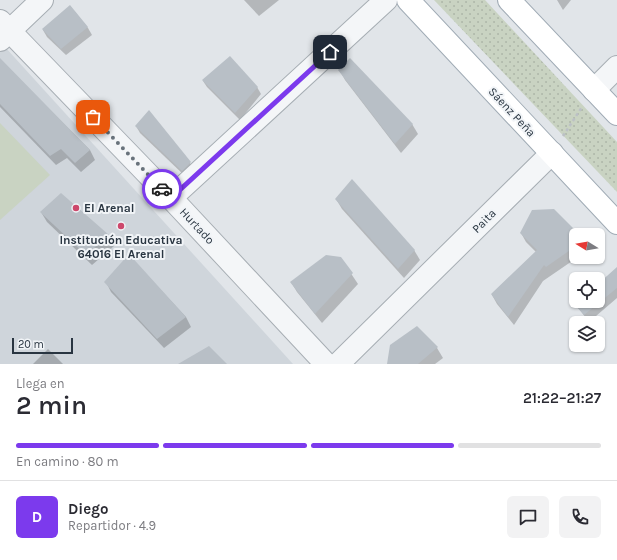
<!DOCTYPE html>
<html lang="es">
<meta charset="utf-8">
<style>
:root{--surface:#fff;--page:#f2f2f3;--text:#2b2b33;--muted:#7c7c81;--line:#e1e1e2;--accent:#7c3aed}
body{margin:0;font-family:Karla,sans-serif;background:var(--page);color:var(--text);height:100vh;display:flex;flex-direction:column;font-size:15px;white-space:nowrap}
*{box-sizing:border-box;margin:0}
p{font-size:13px;color:var(--muted)}
.icon{flex:none;width:22px;height:22px;fill:none;stroke:currentColor;stroke-width:2;stroke-linecap:round;stroke-linejoin:round}
.map{position:relative;height:364px;overflow:hidden}
.panel{display:flex;flex-direction:column;background:var(--surface);flex:1}
.panel>*{flex:none}
.needle{width:26px;rotate:281deg}
.controls{position:absolute;left:569px;top:228px;display:grid;gap:8px}
.controls a{display:grid;place-items:center;width:36px;height:36px;border-radius:6px;background:var(--surface);box-shadow:0 1px 3px #0004;font-size:20px}
.scale{position:absolute;left:12px;bottom:10px;width:61px;box-sizing:border-box;padding-left:4px;border:2px solid #293541;border-top:0;font-size:11px;line-height:14px;white-space:nowrap;color:#293541;-webkit-text-stroke:3px #f1f4f7;paint-order:stroke}
.pin{position:absolute;display:grid;place-items:center;width:34px;height:34px;color:#fff;margin:-17px;border-radius:8px;box-shadow:0 2px 6px #0006}
.courier{position:absolute;display:grid;place-items:center;width:40px;height:40px;margin:-20px;border:3px solid #7c3aed;border-radius:50%;background:#fff;color:#222;box-shadow:0 1px 5px #0007}
.overview em{font-style:normal;font-weight:600}
.overview div{display:flex;flex-direction:column-reverse}
.overview{display:flex;align-items:center;justify-content:space-between;height:68px;padding:0 16px}
h1{font-size:26px;font-weight:600;line-height:30px}
.bar{display:grid;grid-template-columns:repeat(4,1fr);gap:6px 4px;align-content:center;height:48px;padding:0 16px}
.bar i{height:5px;border-radius:3px;background:var(--line)}
.bar .on{background:var(--accent)}
.bar p{grid-column:span 4}
.line{display:flex;align-items:center;gap:10px;padding:0 16px;border-top:1px solid var(--line)}
.line div{flex:1}
.round{display:grid;place-items:center;flex:none;width:42px;height:42px;border-radius:6px;background:var(--page)}
.map>svg:first-child{display:block}
</style>
<div class="map">
<svg width="617" height="364" viewBox="0 0 617 364">
<defs>
<pattern id="grass-dots" width="8" height="8" patternUnits="userSpaceOnUse"><rect width="8" height="8" fill="#c9d3c2"/><path d="M2 2h.1M6 6h.1" fill="none" stroke="#adb6a8" stroke-width="1.8" stroke-linecap="round"/></pattern>
</defs>
<rect width="100%" height="100%" fill="#e1e5e9"/>
<path fill="#cfd5db" d="M5 47 293 364H0V52Z"/>
<path fill="url(#grass-dots)" d="M434 0H485L617 142V192Z"/>
<path fill="#c9d3c2" d="M0 123 50 175 0 220Z"/>
<g fill="#0003">
<path d="M244 0H279L259 16Z"/>
<path d="M557 0H571L563 10Z"/>
<path d="M70 6 88 28 92 35 66 55 47 37 43 30Z"/>
<path d="M3 63 90 150 95 160 81 172 67 158 56 165 0 107V65Z"/>
<path d="M340 71 412 124 418 134 401 153 345 80Z"/>
<path d="M203 81 257 87 261 94 240 120 207 87Z"/>
<path d="M149 112 190 163 194 170 186 177 140 133 136 126Z"/>
<path d="M336 199 414 250 420 260 404 278 342 209Z"/>
<path d="M554 210 579 235H576V257H578L543 281 514 325 497 304 492 295 536 252 526 242 521 233Z"/>
<path d="M41 212 108 236 114 246 92 265 47 222Z"/>
<path d="M129 256 186 317 191 327 164 348 111 292 106 282Z"/>
<path d="M340 257 358 284 322 323 297 292 291 282Z"/>
<path d="M617 278V298L589 322 576 305 581 301H598V286Z"/>
<path d="M417 327 437 348 443 358 435 364H388Z"/>
<path d="M48 349 63 364H33Z"/>
</g>
<g fill="#b8bfc6">
<path d="M70 5 88 27 61 49 42 29Z"/>
<path d="M230 56 258 87 235 113 202 80Z"/>
<path d="M0 58 90 150 75 163 61 149 50 156 0 104Z"/>
<path d="M350 58 413 124 395 144 338 70Z"/>
<path d="M149 110 191 162 182 171 135 126Z"/>
<path d="M352 179 415 250 398 269 335 199Z"/>
<path d="M61 193 109 235 86 255 40 212Z"/>
<path d="M554 209 576 231V246L546 267 544 265 508 317 491 294 537 250 520 233 532 210Z"/>
<path d="M129 254 186 317 157 339 104 282Z"/>
<path d="M326 255 341 257 353 273 315 314 290 282Z"/>
<path d="M617 267V288L584 315 575 305 579 301H598V284Z"/>
<path d="M417 326 438 347 418 364H387L390 345Z"/>
<path d="M209 346 227 364H178Z"/>
</g>
<g fill="none" stroke-linecap="round" stroke-linejoin="round">
<g stroke="#a6adb3" stroke-width="24">
<g id="minor">
<path d="M0 21 171 198 326 364"/>
<path d="M0 40 42 0"/>
<path d="M594 90 617 67"/>
<path d="M171 198 386 0"/>
<path d="M338 364 552 153"/>
</g>
</g>
<g stroke="#a0abb5" stroke-width="24">
<g id="major">
<path d="M408 0 617 223"/>
<path d="M509 0 617 114"/>
</g>
</g>
<path stroke="#bbc0c5" stroke-width="2.5" stroke-dasharray="3 3" stroke-linecap="butt" d="M563 136 582 107"/>
<use href="#minor" stroke="#f4f6f8" stroke-width="22"/>
<use href="#major" stroke="#fff" stroke-width="22"/>
</g>
<g fill="none" stroke-linecap="round" stroke-linejoin="round">
<path stroke="#69737c" stroke-width="4" stroke-dasharray="0 7.2" d="M93 117 162 189"/>
<path stroke="#7c3aed" stroke-width="5" d="M162 189 171 198 330 52"/>
</g>
<g fill="#cd486c" stroke="#f1f4f7" stroke-width="1.5">
<circle cx="76" cy="208" r="4"/>
<circle cx="121" cy="226" r="4"/>
</g>
<g text-anchor="middle" dominant-baseline="central" stroke-width="4" stroke-linejoin="round" paint-order="stroke">
<g font-size="12" fill="#293541" stroke="#f1f4f7">
<text transform="translate(512 112) rotate(47)">Sáenz Peña</text>
<text transform="translate(484 221) rotate(-45)">Paita</text>
<text transform="translate(197 226) rotate(47)">Hurtado</text>
</g>
<g font-size="12" font-weight="bold" fill="#293541" stroke="#f1f4f7" text-anchor="start">
<text x="84" y="208">El Arenal</text>
<text x="121" y="240" text-anchor="middle">Institución Educativa<tspan x="121" dy="14">64016 El Arenal</tspan></text>
</g>
</g>
</svg>
<div class="controls">
<a><svg class="needle" viewBox="-14 -14 28 28"><path d="M0-13l5 13h-10z" fill="#e53935"/><path d="M0 13l5-13h-10z" fill="#7c7c81"/></svg></a>
<a><svg class="icon" aria-label="locate" viewBox="0 0 24 24"><circle cx="12" cy="12" r="6"/><path d="M12 2v4M12 18v4M2 12h4M18 12h4"/></svg></a>
<a><svg class="icon" aria-label="layers" viewBox="0 0 24 24"><path d="M12 4l9 5-9 5-9-5zM3 14l9 5 9-5"/></svg></a>
</div>
<div class="scale">20 m</div>
<div class="pin" style="left:93px;top:117px;background:#ea580c"><svg class="icon" aria-label="bag" viewBox="0 0 24 24"><path d="M5 8h14l-1 12H6zM9 8a3 3 0 0 1 6 0"/></svg></div>
<div class="pin" style="left:330px;top:52px;background:#1f2937"><svg class="icon" aria-label="home" viewBox="0 0 24 24"><path d="M3 11l9-7 9 7M6 9v11h12V9"/></svg></div>
<div class="courier" style="left:162px;top:189px"><svg class="icon" aria-label="car" viewBox="0 0 24 24"><path d="M5 17H2v-5l4-1 3-4h7l3 4 3 1v5h-3M9 17h6M6 11h13"/><circle cx="7" cy="17" r="2"/><circle cx="17" cy="17" r="2"/></svg></div>
</div>
<section class="panel">
<div class="overview"><div><h1>2 min</h1><p>Llega en</p></div><em>21:22–21:27</em></div>
<div class="bar"><i class="on"></i><i class="on"></i><i class="on"></i><i></i><p>En camino · 80 m</p></div>
<div class="line" style="height:72px"><b class="round" style="background:var(--accent);color:#fff">D</b><div><b>Diego</b><p>Repartidor · 4.9</p></div><a class="round"><svg class="icon" aria-label="chat" viewBox="0 0 24 24"><path d="M4 5h16v11H9l-5 4z"/></svg></a><a class="round"><svg class="icon" aria-label="phone" viewBox="0 0 24 24"><path d="M5 4h4l2 5-3 2q2 4 5 5l2-3 5 2v4C11 20 4 13 5 4z"/></svg></a></div>
</section>
